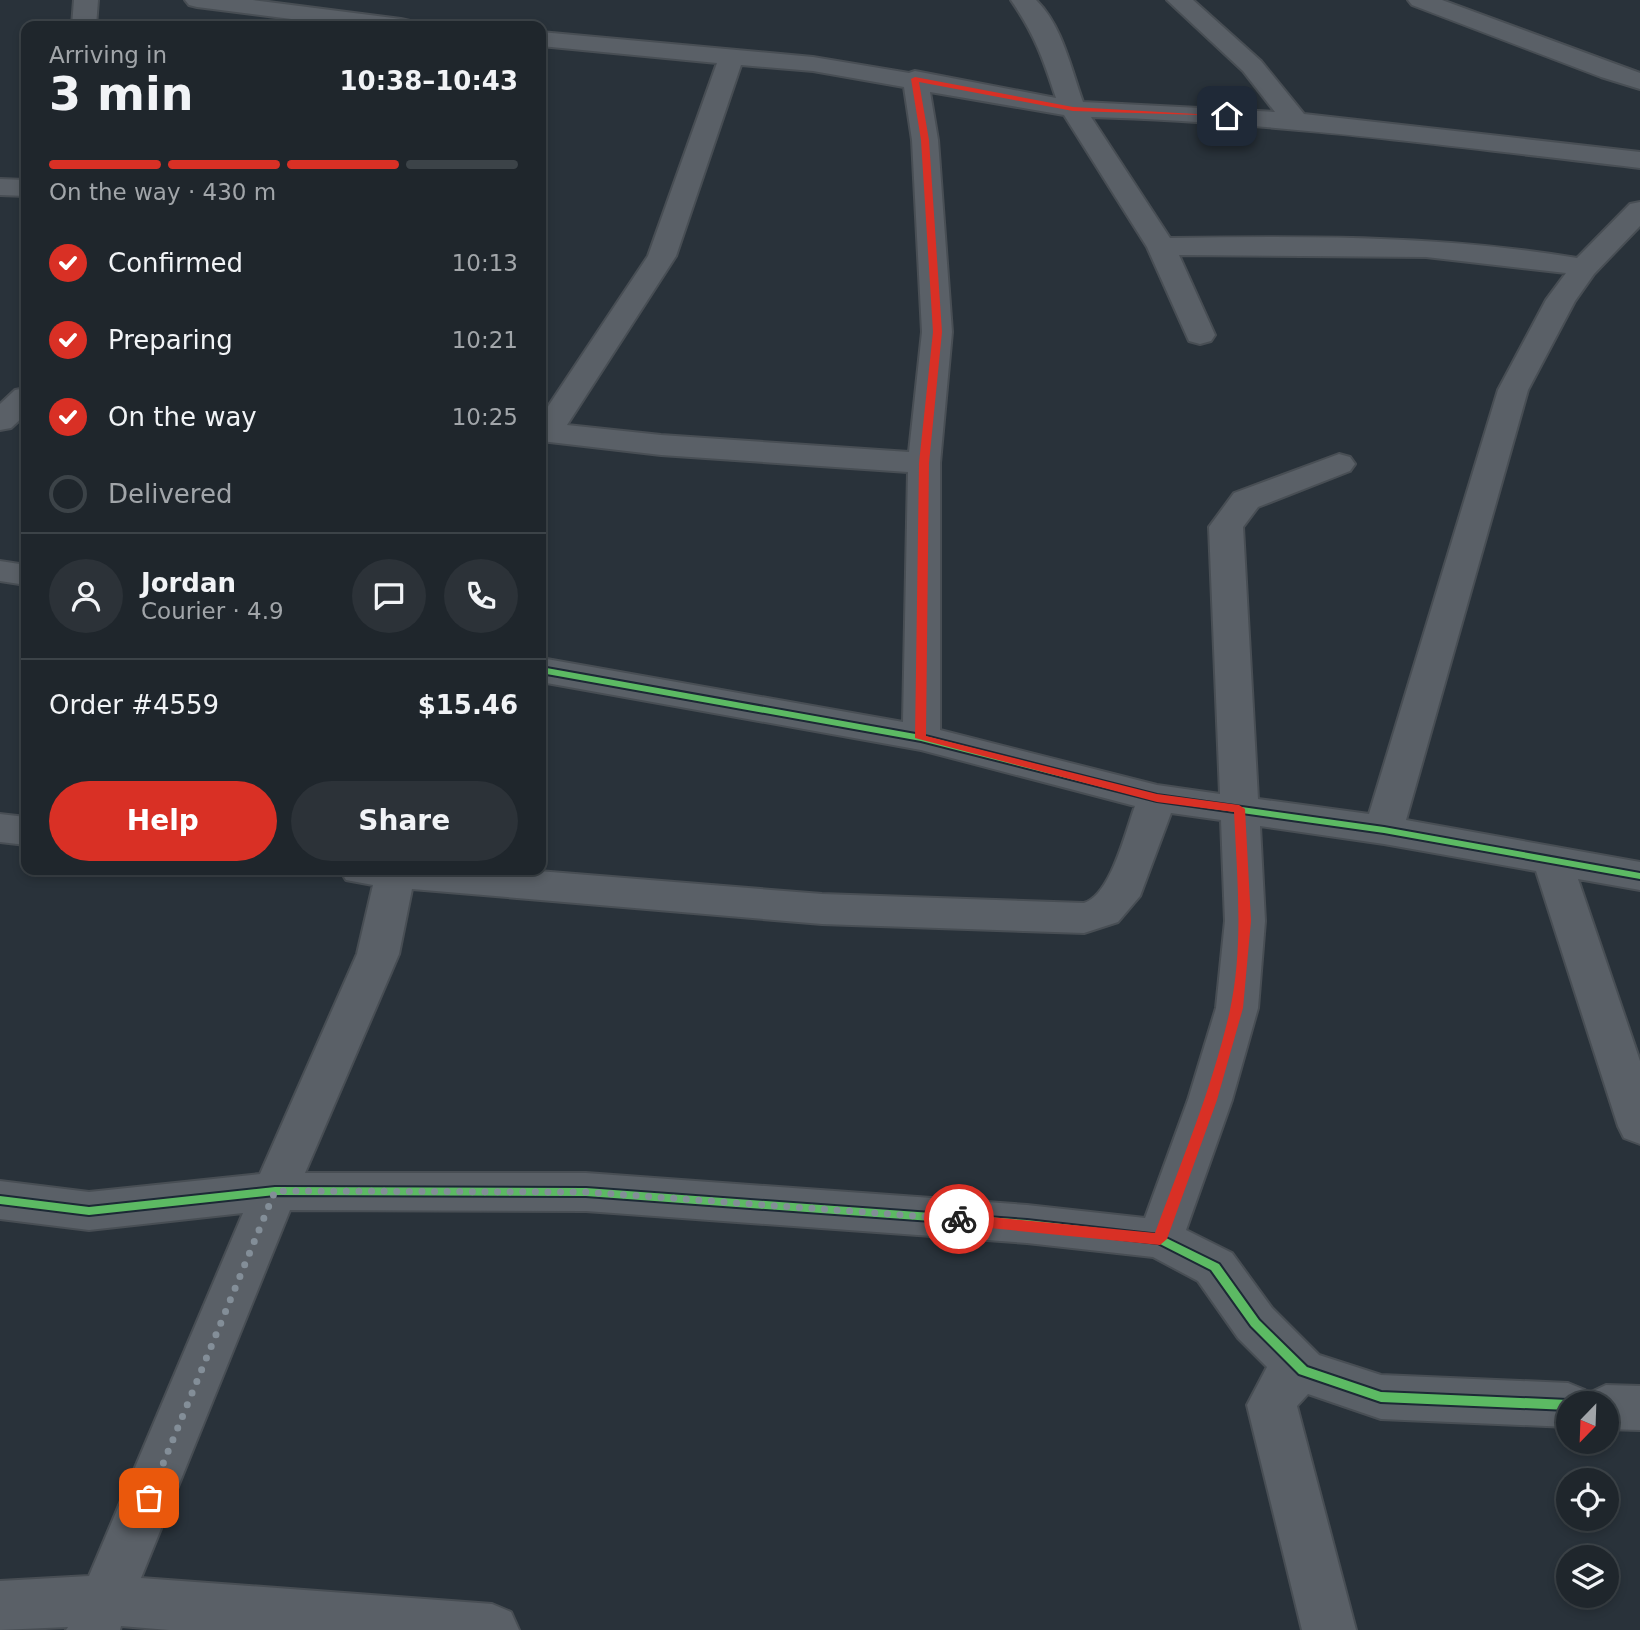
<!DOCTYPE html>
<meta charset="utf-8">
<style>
:root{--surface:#1f262c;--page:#2c3238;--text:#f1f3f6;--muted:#a1a5a9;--line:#3c4348;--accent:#d93025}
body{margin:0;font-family:"DejaVu Sans",sans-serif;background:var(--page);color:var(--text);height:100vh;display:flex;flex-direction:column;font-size:26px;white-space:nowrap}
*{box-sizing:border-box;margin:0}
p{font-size:23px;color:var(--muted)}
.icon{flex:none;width:38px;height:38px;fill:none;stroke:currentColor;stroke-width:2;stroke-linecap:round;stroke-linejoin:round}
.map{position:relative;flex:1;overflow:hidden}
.side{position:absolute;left:21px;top:21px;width:525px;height:854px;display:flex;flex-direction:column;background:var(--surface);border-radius:14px;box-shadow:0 4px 10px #0003,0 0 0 2px var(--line)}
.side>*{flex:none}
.needle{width:46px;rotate:203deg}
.tools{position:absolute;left:1556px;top:1391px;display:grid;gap:14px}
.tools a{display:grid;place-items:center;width:63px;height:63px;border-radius:50%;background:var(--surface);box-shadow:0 4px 10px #0003,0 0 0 2px var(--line);font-size:35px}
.pin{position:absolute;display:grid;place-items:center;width:60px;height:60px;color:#fff;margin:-30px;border-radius:14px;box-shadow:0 4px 10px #0006}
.courier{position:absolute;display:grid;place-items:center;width:70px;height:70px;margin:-35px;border:5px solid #d93025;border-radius:50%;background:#fff;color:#222;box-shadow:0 2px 9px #0007}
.headline em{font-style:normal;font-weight:700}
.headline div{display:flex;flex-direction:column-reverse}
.headline{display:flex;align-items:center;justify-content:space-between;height:119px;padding:0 28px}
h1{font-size:46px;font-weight:700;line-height:52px}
.bar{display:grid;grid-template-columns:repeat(4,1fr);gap:10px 7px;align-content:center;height:84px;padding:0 28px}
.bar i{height:9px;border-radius:5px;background:var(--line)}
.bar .active{background:var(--accent)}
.bar p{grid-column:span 4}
.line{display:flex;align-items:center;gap:18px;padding:0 28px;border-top:2px solid var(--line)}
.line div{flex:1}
.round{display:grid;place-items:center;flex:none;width:74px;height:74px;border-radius:37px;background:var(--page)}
ol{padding:0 28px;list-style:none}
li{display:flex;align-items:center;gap:21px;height:77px}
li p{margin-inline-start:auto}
li .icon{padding:7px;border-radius:50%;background:var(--accent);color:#fff;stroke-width:4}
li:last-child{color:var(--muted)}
li i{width:38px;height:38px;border:4px solid var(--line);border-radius:50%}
.cta{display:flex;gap:14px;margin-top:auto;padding:14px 28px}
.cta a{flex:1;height:80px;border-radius:42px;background:var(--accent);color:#fff;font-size:28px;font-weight:700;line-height:80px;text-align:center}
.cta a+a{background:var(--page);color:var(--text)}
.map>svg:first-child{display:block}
</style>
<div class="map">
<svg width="1640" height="1630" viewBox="0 0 1640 1630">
<rect width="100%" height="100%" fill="#29323a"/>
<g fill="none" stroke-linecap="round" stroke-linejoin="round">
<g stroke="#484e54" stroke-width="4">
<g id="minor">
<path d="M74 0H98L96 26H72Z"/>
<path d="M185 0H253L401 19 410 21 413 26H346L197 7 189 5Z"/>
<path d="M1011 0H1036C1062 25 1071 69 1083 102L1275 112 1243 71 1167 0H1193L1261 61 1304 114 1640 152V168C1457 147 1275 122 1091 117L1170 238C1307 236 1442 235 1577 258L1630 204 1640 202V226L1594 274 1575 301 1528 390 1406 820 1640 862V890L1578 879 1640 1061V1144L1624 1138 1618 1126 1536 871 1384 844 1260 826 1265 921 1258 1008 1232 1100 1186 1230 1232 1253 1272 1308 1319 1355 1381 1375 1568 1383 1585 1390 1587 1394 1606 1385 1640 1386V1430L1606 1429V1404H1568V1427L1381 1419 1308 1394 1297 1406 1356 1630H1302L1247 1405 1267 1367 1238 1338 1198 1281 1153 1257 1027 1243 586 1211 290 1210 141 1578 492 1604 511 1612 519 1630H169L121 1626 120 1630H66L68 1627 0 1630V1581L89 1576 243 1213 89 1230 0 1219V1181L89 1192 260 1174 357 954 373 885 346 880 340 870H526L822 894 1084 903C1111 895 1126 830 1135 806L921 750 541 682V658L903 722 908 472 661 455 541 441V417L648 256 717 63 541 46V32L813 57 909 73 915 71 1056 98C1043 58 1035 35 1011 0ZM741 65 813 71 904 87 912 140 922 332 909 452 661 435 567 425 676 256ZM930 92 1064 115 1147 247 1189 341 1200 344 1211 341 1215 335 1179 255 1426 257 1566 273 1546 300 1498 390 1369 814 1258 799 1243 527 1258 507 1350 471 1355 464 1350 457 1339 454 1234 493 1209 527 1220 794 1157 785 940 730V463L952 332 938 140ZM1171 813 1221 820 1225 921 1216 1008 1188 1100 1145 1218 1027 1205 586 1173H305L399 954 412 889 822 924 1084 933 1118 922 1140 896Z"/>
<path d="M1408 0H1442L1640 73V89L1601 77 1412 5Z"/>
<path d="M0 179 26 180V196L0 195Z"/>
<path d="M26 388V414L11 428 0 430V404L15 390Z"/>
<path d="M0 561 26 565V585L0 581Z"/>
<path d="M0 814 26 817V845L0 842Z"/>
</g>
</g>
<use href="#minor" fill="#5a6067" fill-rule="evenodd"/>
<g stroke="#1c2935" stroke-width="4">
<g id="cycleway">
<path d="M541 667 921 735 1157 795 1384 827 1640 873V879L1384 833 1157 801 921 741 541 673Z"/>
<path d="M275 1187 586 1188 1027 1220 1160 1235 1219 1264 1259 1320 1307 1367 1381 1392 1568 1400 1572 1401 1573 1404H1568V1410L1381 1402 1299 1374 1251 1326 1211 1270 1158 1243 1027 1228 586 1196 275 1195 89 1215 0 1204V1196L89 1207Z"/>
</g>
</g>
<use href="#cycleway" fill="#5cba63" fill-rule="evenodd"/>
</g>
<path fill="#d93025" d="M915 77 1073 107 1231 116 1073 111 919 82 929 140 942 332 929 463 926 736 1157 794 1239 805 1245 809 1251 921 1243 1008 1217 1100 1167 1239 1160 1245 959 1225 952 1219 959 1214 1155 1233C1182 1160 1213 1086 1230 1010 1244 945 1237 877 1234 812L1157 802 915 738 919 463 933 332 921 140 911 79Z"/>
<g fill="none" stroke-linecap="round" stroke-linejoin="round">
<path stroke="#838e98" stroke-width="7" stroke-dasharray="0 12.6" d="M149 1498 275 1191 586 1192 959 1219"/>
</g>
</svg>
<div class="tools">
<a><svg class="needle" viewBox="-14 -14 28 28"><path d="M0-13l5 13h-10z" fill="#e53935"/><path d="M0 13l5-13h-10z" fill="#a1a5a9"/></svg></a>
<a><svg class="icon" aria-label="locate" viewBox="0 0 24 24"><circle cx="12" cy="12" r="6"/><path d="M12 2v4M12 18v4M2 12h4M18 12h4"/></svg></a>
<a><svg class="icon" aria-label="layers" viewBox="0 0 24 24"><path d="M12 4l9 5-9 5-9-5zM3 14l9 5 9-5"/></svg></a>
</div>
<div class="pin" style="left:149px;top:1498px;background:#ea580c"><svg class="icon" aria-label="bag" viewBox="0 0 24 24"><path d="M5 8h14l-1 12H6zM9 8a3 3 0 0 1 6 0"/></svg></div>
<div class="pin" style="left:1227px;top:116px;background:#1f2937"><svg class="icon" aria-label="home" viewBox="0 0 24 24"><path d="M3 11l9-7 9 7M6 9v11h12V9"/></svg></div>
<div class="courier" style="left:959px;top:1219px"><svg class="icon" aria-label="bike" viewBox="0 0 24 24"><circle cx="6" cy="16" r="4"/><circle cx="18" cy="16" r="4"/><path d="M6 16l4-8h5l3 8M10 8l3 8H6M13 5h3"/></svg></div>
<section class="side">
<div class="headline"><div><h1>3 min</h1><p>Arriving in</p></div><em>10:38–10:43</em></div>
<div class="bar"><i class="active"></i><i class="active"></i><i class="active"></i><i></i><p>On the way · 430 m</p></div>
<ol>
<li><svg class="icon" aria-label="check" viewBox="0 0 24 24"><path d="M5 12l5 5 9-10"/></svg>Confirmed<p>10:13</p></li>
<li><svg class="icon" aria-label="check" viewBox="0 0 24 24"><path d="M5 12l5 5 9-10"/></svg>Preparing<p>10:21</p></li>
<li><svg class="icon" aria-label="check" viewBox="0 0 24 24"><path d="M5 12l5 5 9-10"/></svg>On the way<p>10:25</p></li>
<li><i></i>Delivered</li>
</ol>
<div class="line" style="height:126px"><a class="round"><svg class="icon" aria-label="person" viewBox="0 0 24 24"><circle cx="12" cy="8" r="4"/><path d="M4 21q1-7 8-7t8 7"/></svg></a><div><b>Jordan</b><p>Courier · 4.9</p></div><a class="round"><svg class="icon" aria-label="chat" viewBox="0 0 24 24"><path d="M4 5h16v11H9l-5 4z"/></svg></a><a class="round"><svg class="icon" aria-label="phone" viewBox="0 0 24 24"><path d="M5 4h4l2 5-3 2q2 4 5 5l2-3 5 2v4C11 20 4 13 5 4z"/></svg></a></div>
<div class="line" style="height:91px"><div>Order #4559</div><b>$15.46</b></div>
<div class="cta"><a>Help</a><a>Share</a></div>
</section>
</div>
